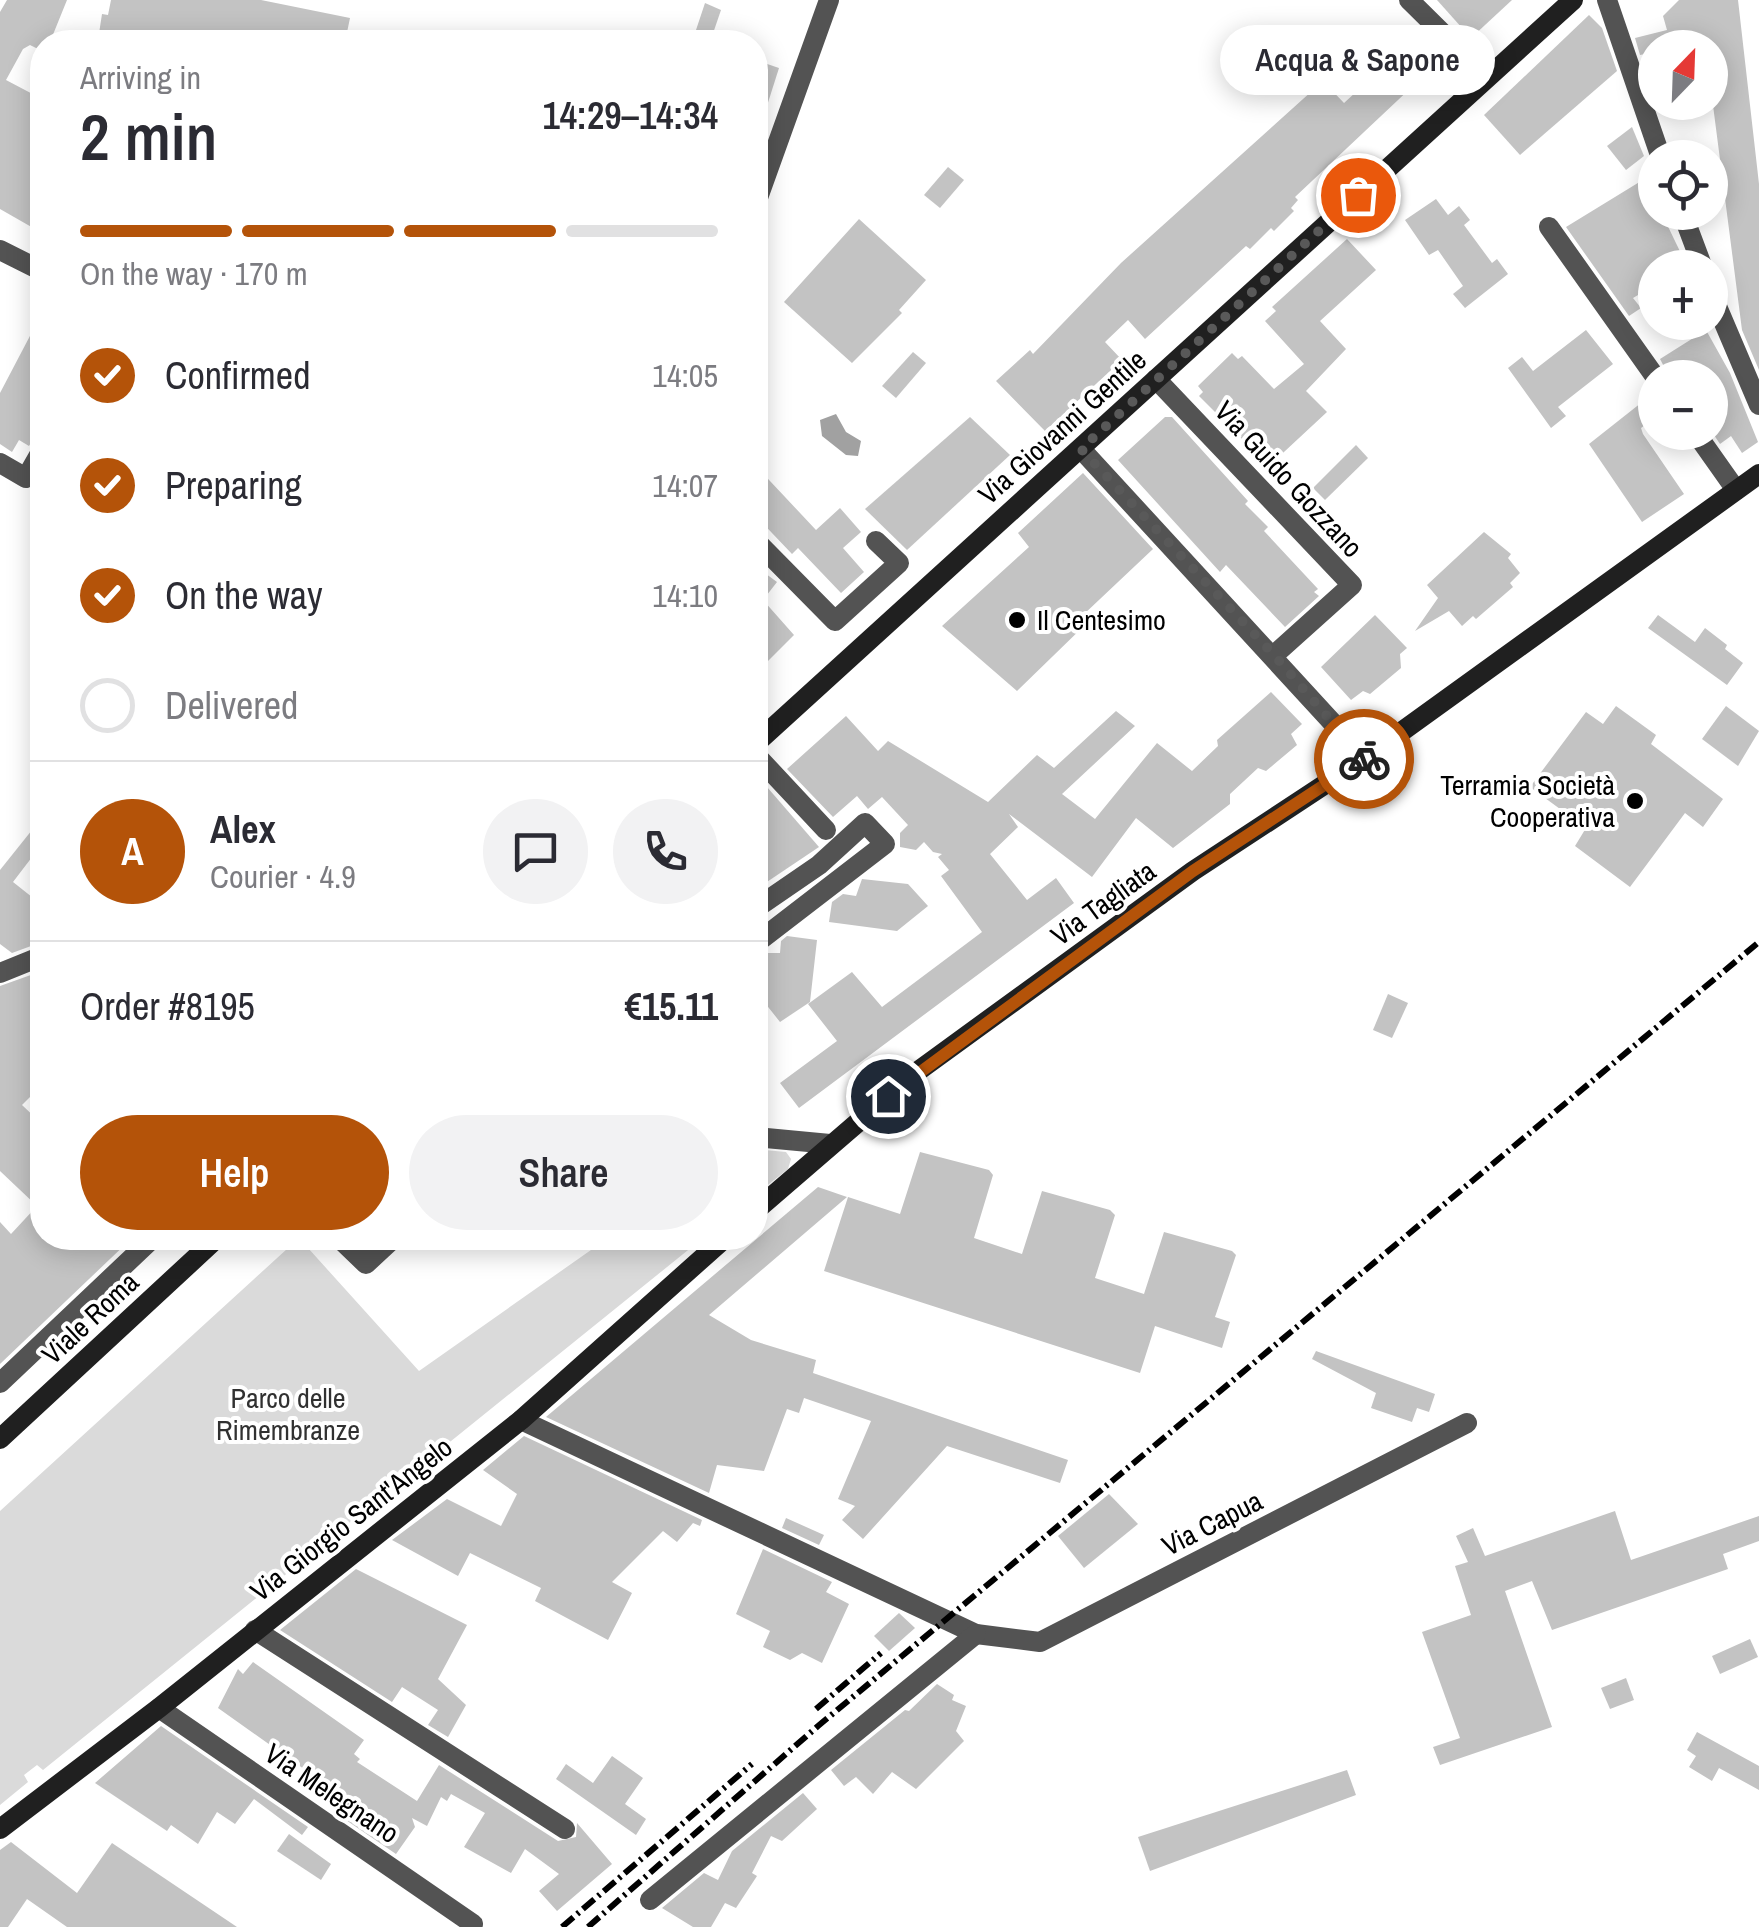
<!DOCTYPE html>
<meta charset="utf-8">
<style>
:root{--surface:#fff;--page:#f2f2f3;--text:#2b2b33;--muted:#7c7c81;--line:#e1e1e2;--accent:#b45309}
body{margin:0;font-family:"Archivo Narrow",sans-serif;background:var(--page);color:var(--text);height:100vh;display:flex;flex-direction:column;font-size:38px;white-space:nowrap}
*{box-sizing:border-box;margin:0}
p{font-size:32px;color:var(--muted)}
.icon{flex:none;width:55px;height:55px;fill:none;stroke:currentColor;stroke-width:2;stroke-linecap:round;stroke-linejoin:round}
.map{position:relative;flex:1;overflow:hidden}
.sheet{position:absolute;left:30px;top:30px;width:738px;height:1220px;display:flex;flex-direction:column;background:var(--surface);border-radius:40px;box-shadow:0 5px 25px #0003}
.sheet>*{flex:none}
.needle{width:65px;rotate:23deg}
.tools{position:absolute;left:1638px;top:30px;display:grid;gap:20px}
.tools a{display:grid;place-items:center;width:90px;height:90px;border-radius:50%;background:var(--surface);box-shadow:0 5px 25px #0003;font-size:50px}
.pin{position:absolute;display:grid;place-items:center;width:85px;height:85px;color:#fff;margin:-42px;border:5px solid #fff;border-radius:50%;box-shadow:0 2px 10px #0007}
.courier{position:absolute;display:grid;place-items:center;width:100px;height:100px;margin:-50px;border:8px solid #b45309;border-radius:50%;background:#fff;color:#222;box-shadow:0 2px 12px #0007}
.bubble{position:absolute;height:70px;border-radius:35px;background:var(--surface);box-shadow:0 5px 25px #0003;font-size:32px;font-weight:600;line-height:70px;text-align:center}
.overview em{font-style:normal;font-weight:600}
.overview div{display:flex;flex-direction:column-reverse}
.overview{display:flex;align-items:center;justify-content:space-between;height:170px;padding:0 50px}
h1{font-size:65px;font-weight:600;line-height:75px}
.bar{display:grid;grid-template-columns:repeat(4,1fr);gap:15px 10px;align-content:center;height:120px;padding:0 50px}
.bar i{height:12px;border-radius:8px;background:var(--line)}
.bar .current{background:var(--accent)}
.bar p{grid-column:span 4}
.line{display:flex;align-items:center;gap:25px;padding:0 50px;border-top:2px solid var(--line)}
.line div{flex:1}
.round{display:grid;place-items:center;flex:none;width:105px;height:105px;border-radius:52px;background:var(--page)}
ol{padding:0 50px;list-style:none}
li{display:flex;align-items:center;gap:30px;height:110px}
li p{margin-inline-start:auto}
li .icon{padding:10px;border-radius:50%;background:var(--accent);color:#fff;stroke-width:4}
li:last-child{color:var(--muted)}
li i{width:55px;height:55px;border:5px solid var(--line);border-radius:50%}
.action{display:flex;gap:20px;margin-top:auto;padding:20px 50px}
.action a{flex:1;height:115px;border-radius:60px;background:var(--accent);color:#fff;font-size:40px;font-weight:600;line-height:115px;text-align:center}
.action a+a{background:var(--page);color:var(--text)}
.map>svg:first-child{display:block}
</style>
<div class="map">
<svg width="1759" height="1927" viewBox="0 0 1759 1927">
<rect width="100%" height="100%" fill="#fff"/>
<g fill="#dadada">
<path d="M755 1149 786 1152 791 1159 788 1169 755 1195Z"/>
<path d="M299 1238 419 1371 608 1238H703L43 1770 37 1765 24 1775 28 1782 0 1805V1511Z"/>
</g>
<path fill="#a1a1a1" d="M836 414 846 432 861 441 858 456 846 455 822 436 820 420Z"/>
<g fill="#c3c3c3">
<path d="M7 0H67L50 42H42V51L30 45 23 49 6 80 42 99V233L0 209V12Z"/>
<path d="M111 0H261L350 18 345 42H109L98 40 102 14 108 15Z"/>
<path d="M1437 0H1512L1471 38Z"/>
<path d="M1679 0H1738L1759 184V370L1742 330 1710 82V39L1655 48V52L1640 55 1635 38 1667 30 1663 16Z"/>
<path d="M705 3 721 10 710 42H692Z"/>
<path d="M1589 15 1602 28 1617 71 1520 155 1484 115Z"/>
<path d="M1404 37 1432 68 1295 197 1298 200 1291 208 1294 211 1274 231 1271 228 1250 249 1246 246 1145 339 1128 320 1105 342 1122 360 1045 431 996 381 1030 350 1033 354 1121 263 1323 81 1344 103 1393 58 1388 52Z"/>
<path d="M755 60 779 68 759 131 755 130Z"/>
<path d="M1632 127 1644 156 1626 170 1607 146Z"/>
<path d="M948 167 964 180 940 208 924 195Z"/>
<path d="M1646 178 1655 195V212H1661L1688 268H1655V285L1633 298 1641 308 1629 316 1566 227Z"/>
<path d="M1436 199 1448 215 1459 206 1470 220 1464 225 1492 263 1497 259 1508 274 1465 308 1453 294 1463 286 1438 250 1429 255 1405 220Z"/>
<path d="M859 219 926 280 899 310 902 313 852 363 784 302Z"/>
<path d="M1347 239 1376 270 1320 321 1346 349 1306 391 1327 412 1269 466 1199 396 1203 392 1198 386 1232 353 1238 359 1242 356 1274 389 1304 364 1265 321 1276 311 1272 307Z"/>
<path d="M42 313V423L29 446 19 440 12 452 0 444V393Z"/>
<path d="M1586 330 1613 364 1558 407 1566 416 1551 428 1508 368 1522 357 1533 371Z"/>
<path d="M1706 330 1730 373 1758 442 1742 453 1731 436 1720 444 1710 429V378H1670L1660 359Z"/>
<path d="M913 352 926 363 896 398 882 386Z"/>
<path d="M1646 399 1655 418 1641 428 1643 434 1684 494 1642 522 1589 444Z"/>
<path d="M970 417 1010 455 907 550 865 509Z"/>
<path d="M1165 417H1172L1248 501 1245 504 1268 527 1264 531 1318 589 1314 592 1319 596 1285 627 1226 565 1220 572 1118 460Z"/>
<path d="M1356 445 1368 458 1325 500 1313 488Z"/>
<path d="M755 465 816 530 840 508 861 532 843 548 864 572 841 593 798 548 792 554 755 515Z"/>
<path d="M1083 473 1153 549 1082 616 1088 622 1017 691 942 626 1029 547 1018 533Z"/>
<path d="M1484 532 1511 554 1508 558 1520 573 1510 583 1513 587 1476 619 1473 616 1462 626 1449 611 1415 631 1438 598 1427 585Z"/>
<path d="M755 566 777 582 763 600 794 635 765 664 755 654Z"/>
<path d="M1375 615 1407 648 1400 654 1401 668 1370 694 1363 691 1351 700 1321 667Z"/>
<path d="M1658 615 1695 642 1705 628 1727 645 1725 649 1743 663 1727 685 1648 628Z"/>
<path d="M1271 692 1302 724 1291 734 1297 745 1266 771 1258 768 1230 794V804L1173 848 1136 818 1092 877 1009 814 1018 827 990 854 1027 900 1056 878 1074 903 799 1108 780 1083 837 1041 808 1004 852 972 882 1007 982 932 941 876 949 870 938 857 942 854 933 852 924 842 916 850 900 847V833L908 825 882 797 868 809 857 796 833 817 787 769 846 716 878 751 888 741 988 802 1037 755 1054 768 1116 711 1135 726 1062 794 1095 819 1157 743 1192 771 1218 746 1217 740Z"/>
<path d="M1616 706 1656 735 1651 744 1723 799 1703 827 1685 813 1630 887 1575 846 1586 828 1530 787 1586 712 1603 724Z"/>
<path d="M1726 706 1759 731 1738 766 1702 739Z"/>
<path d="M767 787 819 847 755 890V799Z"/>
<path d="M32 830 42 844 13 882 42 905V942L12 953 0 944V870Z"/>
<path d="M862 879 908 884 928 906 897 931 829 922 832 902 843 894 856 896Z"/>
<path d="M787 936 817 940 810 1002 780 1022 761 998 766 953H780L781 941Z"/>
<path d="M42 971V1085L22 1105 42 1124V1238H132L0 1364V1222L11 1234 37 1206 0 1171V986Z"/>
<path d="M1388 994 1408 1003 1392 1038 1373 1030Z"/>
<path d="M920 1152 989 1170 993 1175 974 1238 1022 1254 1042 1191 1110 1210 1115 1215 1095 1278 1144 1294 1164 1232 1232 1251 1236 1255 1215 1317 1230 1322 1222 1348 1155 1326 1140 1373 824 1271 848 1197 900 1214Z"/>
<path d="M818 1187 847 1197 709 1315 751 1340 816 1360 813 1373 1068 1460 1060 1483 947 1446 863 1539 842 1520 855 1506 838 1499 871 1421 804 1398 799 1413 787 1409 764 1471 717 1465 709 1493 546 1417Z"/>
<path d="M1316 1351 1435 1394 1429 1412 1417 1408 1412 1422 1371 1408 1376 1393 1312 1359Z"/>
<path d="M524 1436 702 1520 700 1526 693 1523 677 1542 663 1531 612 1582 632 1593 608 1640 535 1601 541 1588 470 1553 458 1576 392 1540 447 1499 501 1526 517 1494 483 1470Z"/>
<path d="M1109 1494 1138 1524 1084 1568 1058 1536Z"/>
<path d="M1615 1511 1631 1560 1759 1516V1541L1723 1554 1728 1569 1552 1630 1532 1581 1505 1591 1552 1727 1440 1765 1433 1747 1460 1738 1422 1632 1471 1615 1455 1566 1468 1562 1456 1536 1473 1528 1485 1556Z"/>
<path d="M786 1518 824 1535 819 1545 782 1528Z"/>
<path d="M763 1549 832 1582 826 1592 849 1604 822 1663 802 1653 790 1660 763 1647 770 1631 736 1614Z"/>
<path d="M356 1569 467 1625 438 1679 466 1705 448 1737 428 1725 438 1710 402 1687 392 1702 280 1630Z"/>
<path d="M899 1613 915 1628 889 1651 874 1636Z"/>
<path d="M1750 1639 1758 1657 1720 1674 1712 1656Z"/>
<path d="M253 1662 364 1740 354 1754 360 1759 357 1762 417 1801 439 1765 558 1841 576 1837 577 1823 612 1864 557 1911 539 1891 559 1874 525 1849 511 1873 464 1847 485 1813 451 1794 447 1801 441 1797 427 1826 412 1818 415 1827 396 1854 340 1816 349 1801 218 1708 238 1669 243 1674Z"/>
<path d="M1626 1678 1634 1700 1610 1709 1601 1688Z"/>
<path d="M937 1684 954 1695 952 1700 966 1706 956 1731 964 1741 916 1789 892 1772 873 1794 856 1777 844 1786 831 1770 905 1710 909 1711Z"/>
<path d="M161 1726 308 1827 302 1835 254 1799 235 1824 217 1812 198 1844 171 1825 167 1831 95 1783Z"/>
<path d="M1697 1732 1759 1766V1790L1719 1768 1712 1781 1689 1767 1696 1756 1687 1750Z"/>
<path d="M612 1756 643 1778 625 1804 646 1819 636 1835 556 1779 566 1764 593 1783Z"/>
<path d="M1347 1770 1356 1795 1150 1871 1138 1837Z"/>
<path d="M803 1793 817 1809 782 1841 771 1836 752 1873 757 1876 736 1908 725 1903 711 1927H693L662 1908 704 1873 718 1880 732 1851Z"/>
<path d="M289 1834 331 1864 321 1880 277 1851Z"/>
<path d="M11 1842 77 1893 112 1843 237 1927H67L27 1899 8 1927H0V1850Z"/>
</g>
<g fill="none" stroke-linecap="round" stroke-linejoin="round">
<g stroke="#535353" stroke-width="20">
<path d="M1409 0 1487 77"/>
<path d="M1607 0 1661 158"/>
<path d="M755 206 829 0"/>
<path d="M1682 212 1703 268"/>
<path d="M1549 227 1656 378"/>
<path d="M0 250 42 271"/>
<path d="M1710 290 1759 405"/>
<path d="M1156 379 1352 585 1274 655"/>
<path d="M1695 432 1736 490"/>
<path d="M1081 449 1365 758"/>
<path d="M0 463 26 478 42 450"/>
<path d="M755 551 761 546 835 621 899 563 876 541"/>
<path d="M755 754 826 830"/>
<path d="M755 909 819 865 865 823 885 844 755 944"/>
<path d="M0 973 42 956"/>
<path d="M755 1137 830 1144"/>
<path d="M339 1238 366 1264 394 1238"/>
<path d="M0 1383 153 1238"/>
<path d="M521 1420 976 1634 1040 1642 1467 1423"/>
<path d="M255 1630 565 1829"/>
<path d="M159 1708 473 1924"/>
<path d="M650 1900 976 1634"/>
</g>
<g stroke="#202020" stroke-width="20">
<path d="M755 744 1573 0"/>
<path d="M755 1211 914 1074 1193 871 1365 758 1759 474"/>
<path d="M0 1439 217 1238"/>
<path d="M0 1829 159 1708 521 1420 725 1238"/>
</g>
<g stroke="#000" stroke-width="6" stroke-dasharray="15 5 2.5 5" stroke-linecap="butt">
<path d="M816 1709 881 1653"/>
<path d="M562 1927 752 1764"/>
<path d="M588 1927 818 1726 1759 942"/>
</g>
</g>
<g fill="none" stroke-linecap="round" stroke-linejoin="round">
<path stroke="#595959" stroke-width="10" stroke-dasharray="0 18" d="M1358 195 1081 449 1274 655 1364 759"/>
<path stroke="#b45309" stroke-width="12" d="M888 1096 1193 871 1364 759"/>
</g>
<g fill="#000" stroke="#fff" stroke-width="4">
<circle cx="1017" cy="620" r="10"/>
<circle cx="1635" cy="801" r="10"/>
</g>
<g text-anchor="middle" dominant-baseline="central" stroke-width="8" stroke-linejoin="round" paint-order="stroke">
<g font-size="28" fill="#000" stroke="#fff">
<text transform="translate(1062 427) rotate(-42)">Via Giovanni Gentile</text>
<text transform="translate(1289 479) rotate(47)">Via Guido Gozzano</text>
<text transform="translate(1103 903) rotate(-36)">Via Tagliata</text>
<text transform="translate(90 1318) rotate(-43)">Viale Roma</text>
<text transform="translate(351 1519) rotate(-38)">Via Giorgio Sant'Angelo</text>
<text transform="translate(1212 1523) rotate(-27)">Via Capua</text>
<text transform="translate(332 1793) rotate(34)">Via Melegnano</text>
</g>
<g font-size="28" fill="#000" stroke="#fff" text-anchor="start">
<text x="1037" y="620">Il Centesimo</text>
<text x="1615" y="785" text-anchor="end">Terramia Società<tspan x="1615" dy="32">Cooperativa</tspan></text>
</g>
<g font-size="28" fill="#313131" stroke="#fff">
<text x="288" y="1398">Parco delle<tspan x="288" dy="32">Rimembranze</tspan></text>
</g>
</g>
</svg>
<div class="tools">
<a><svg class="needle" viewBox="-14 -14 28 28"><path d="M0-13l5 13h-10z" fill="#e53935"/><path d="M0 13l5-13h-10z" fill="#7c7c81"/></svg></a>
<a><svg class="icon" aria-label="locate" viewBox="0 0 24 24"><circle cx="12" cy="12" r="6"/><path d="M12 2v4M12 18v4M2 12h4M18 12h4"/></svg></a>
<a>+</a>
<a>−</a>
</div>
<div class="pin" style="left:1358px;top:195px;background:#ea580c"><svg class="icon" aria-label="bag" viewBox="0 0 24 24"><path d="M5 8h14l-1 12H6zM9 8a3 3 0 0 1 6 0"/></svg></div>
<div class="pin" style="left:888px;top:1096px;background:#1f2937"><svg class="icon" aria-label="home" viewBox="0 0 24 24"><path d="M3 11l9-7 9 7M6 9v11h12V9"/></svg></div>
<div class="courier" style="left:1364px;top:759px"><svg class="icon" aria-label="bike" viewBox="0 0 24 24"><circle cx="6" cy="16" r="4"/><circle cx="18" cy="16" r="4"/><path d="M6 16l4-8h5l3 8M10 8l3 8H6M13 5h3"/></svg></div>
<div class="bubble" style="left:1220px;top:25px;width:275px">Acqua &amp; Sapone</div>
<section class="sheet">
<div class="overview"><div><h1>2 min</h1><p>Arriving in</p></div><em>14:29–14:34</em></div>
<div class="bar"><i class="current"></i><i class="current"></i><i class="current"></i><i></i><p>On the way · 170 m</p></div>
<ol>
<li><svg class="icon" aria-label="check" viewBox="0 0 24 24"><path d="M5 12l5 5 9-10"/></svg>Confirmed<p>14:05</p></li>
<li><svg class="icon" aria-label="check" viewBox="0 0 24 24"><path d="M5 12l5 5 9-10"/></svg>Preparing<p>14:07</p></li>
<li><svg class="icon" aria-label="check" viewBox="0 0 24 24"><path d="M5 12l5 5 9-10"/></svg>On the way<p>14:10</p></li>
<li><i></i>Delivered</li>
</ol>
<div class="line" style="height:180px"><b class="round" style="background:var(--accent);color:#fff">A</b><div><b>Alex</b><p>Courier · 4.9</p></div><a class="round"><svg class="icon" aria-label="chat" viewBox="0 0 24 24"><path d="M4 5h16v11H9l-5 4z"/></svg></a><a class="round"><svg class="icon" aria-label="phone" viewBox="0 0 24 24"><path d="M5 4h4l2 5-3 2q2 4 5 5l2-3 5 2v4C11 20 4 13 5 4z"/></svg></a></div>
<div class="line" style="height:130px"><div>Order #8195</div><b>€15.11</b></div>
<div class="action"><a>Help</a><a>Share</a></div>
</section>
</div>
